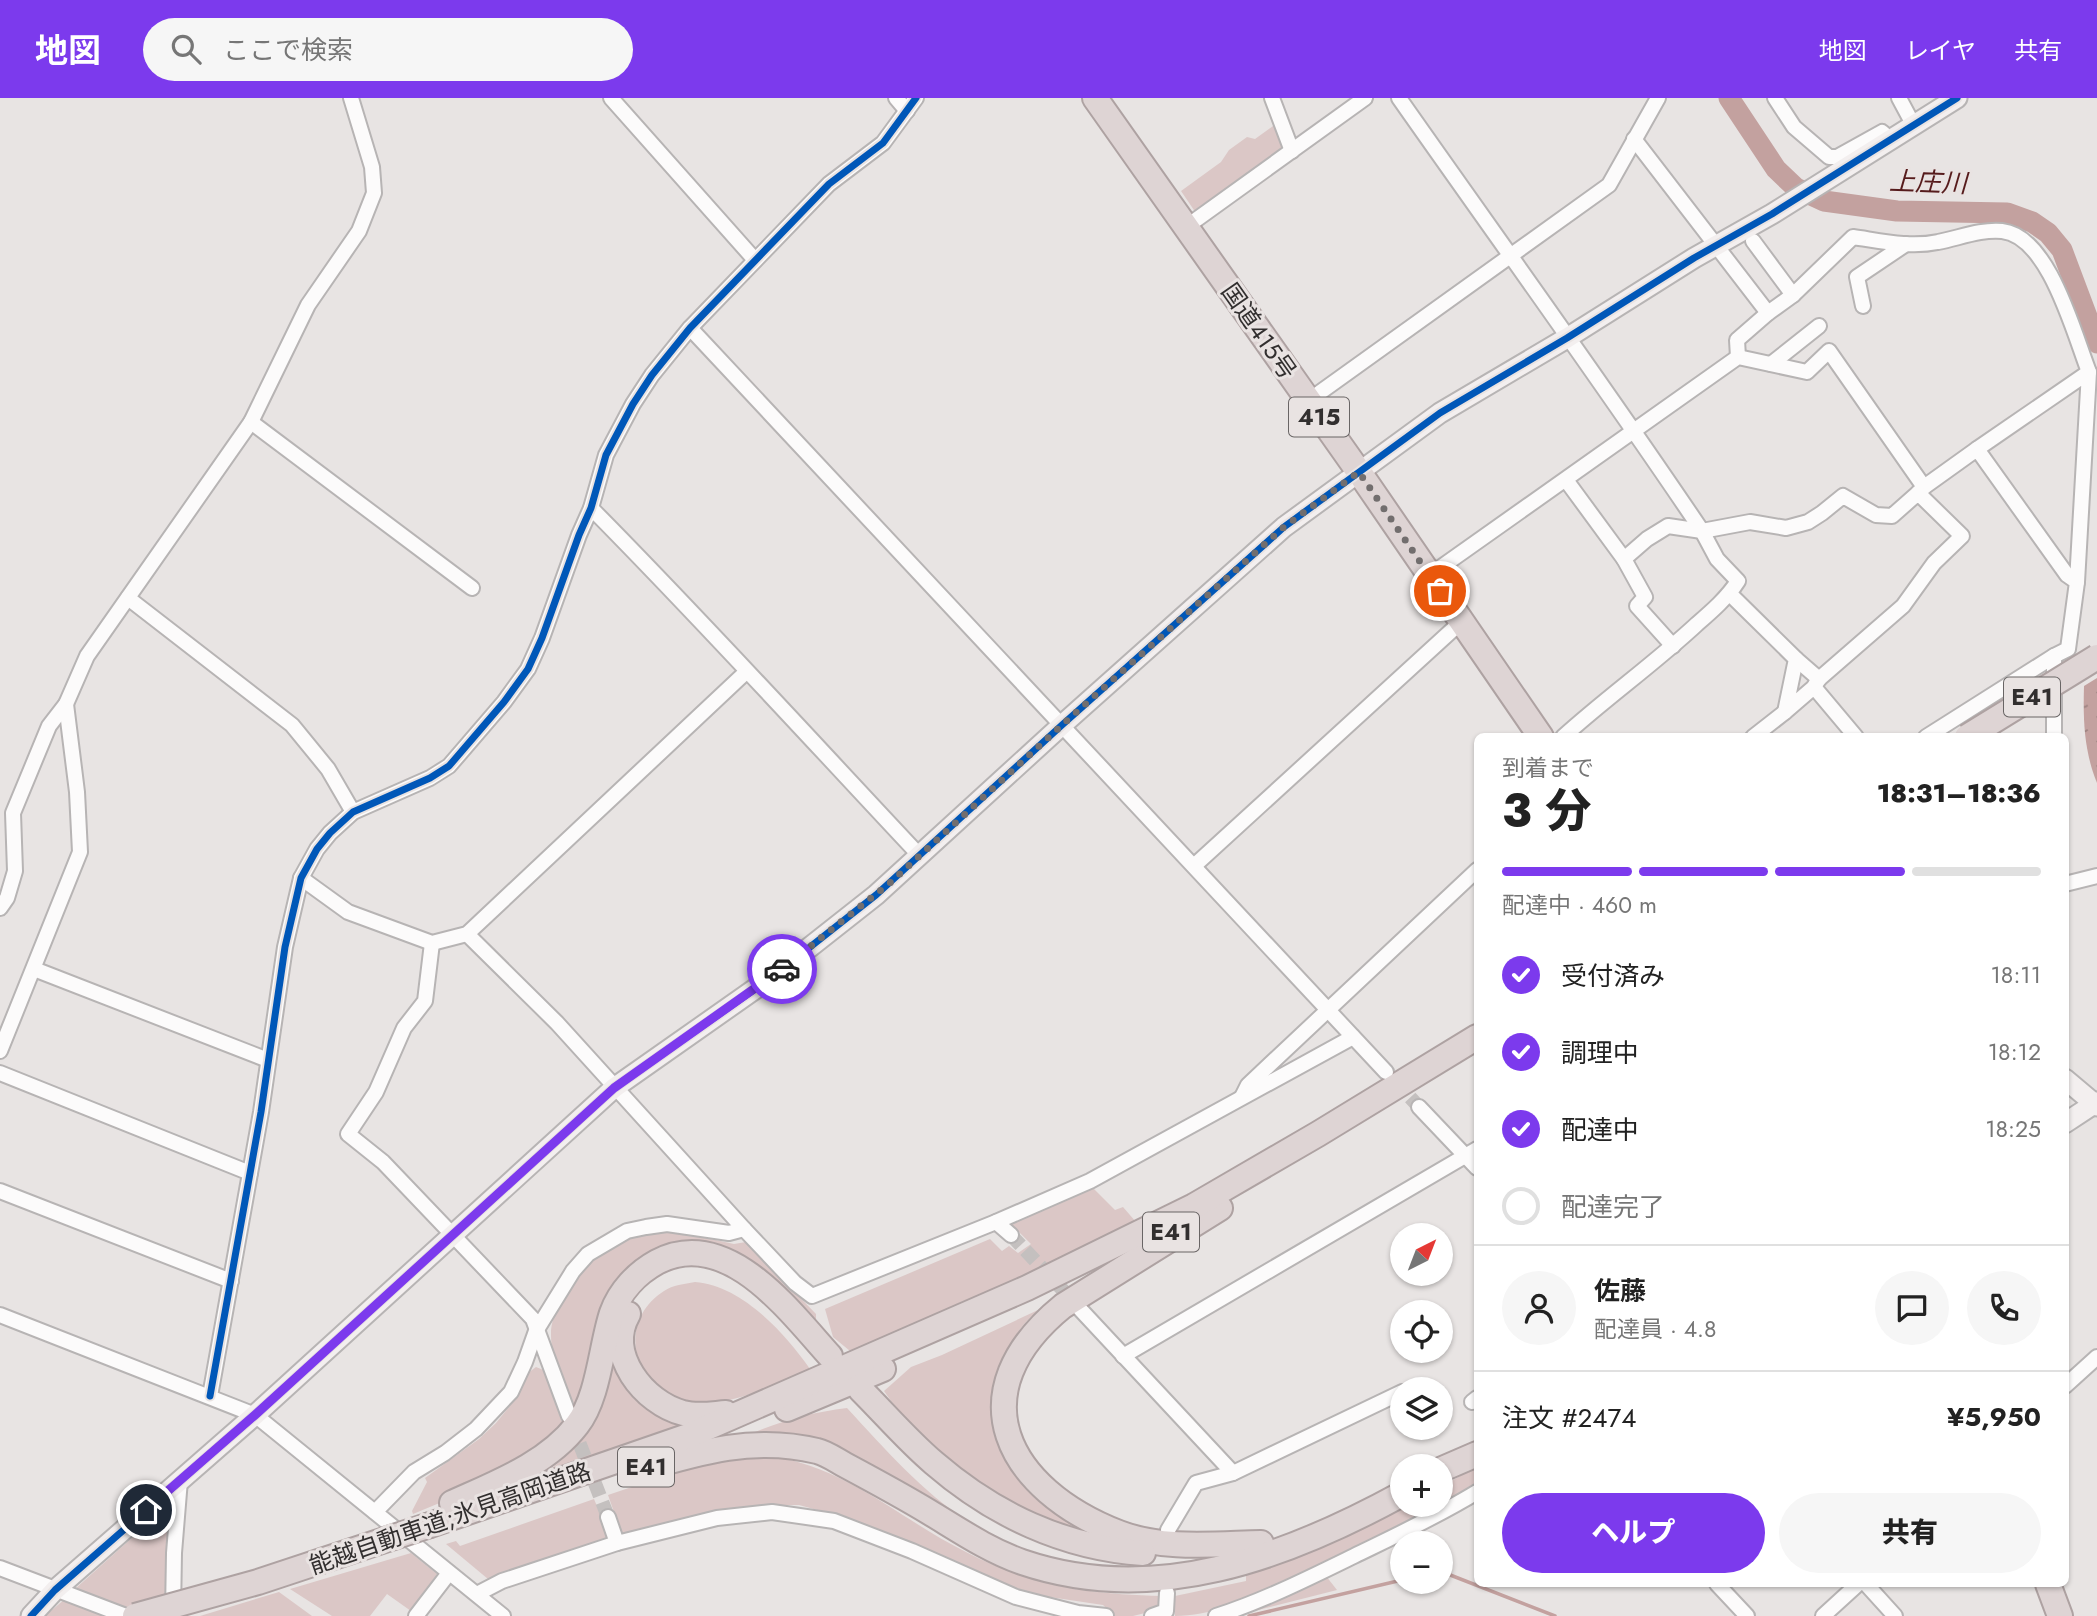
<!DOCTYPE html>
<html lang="ja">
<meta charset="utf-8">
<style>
:root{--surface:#fff;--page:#f6f6f6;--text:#222;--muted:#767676;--line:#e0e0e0;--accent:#7c3aed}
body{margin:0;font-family:Jost,"Noto Sans JP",sans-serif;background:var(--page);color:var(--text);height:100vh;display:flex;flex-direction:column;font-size:26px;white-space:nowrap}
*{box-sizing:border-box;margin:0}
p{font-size:23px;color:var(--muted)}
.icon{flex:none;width:38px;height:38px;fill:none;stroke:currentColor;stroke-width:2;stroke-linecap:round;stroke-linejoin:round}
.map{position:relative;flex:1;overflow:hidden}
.drawer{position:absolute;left:1474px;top:635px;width:595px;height:854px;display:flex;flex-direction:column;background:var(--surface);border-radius:10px;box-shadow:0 2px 5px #0004}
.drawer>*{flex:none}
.needle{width:46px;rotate:42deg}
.fabs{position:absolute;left:1390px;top:1125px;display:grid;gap:14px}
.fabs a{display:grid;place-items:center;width:63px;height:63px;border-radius:50%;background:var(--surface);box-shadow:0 2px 5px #0004;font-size:35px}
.pin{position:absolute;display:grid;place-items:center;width:60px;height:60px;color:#fff;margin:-30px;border:4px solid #fff;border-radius:50%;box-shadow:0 2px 7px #0007}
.courier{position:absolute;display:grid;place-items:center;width:70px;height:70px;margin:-35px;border:5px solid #7c3aed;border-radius:50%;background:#fff;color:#222;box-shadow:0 2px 9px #0007}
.head em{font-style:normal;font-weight:800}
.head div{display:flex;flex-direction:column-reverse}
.head{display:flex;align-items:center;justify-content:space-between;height:119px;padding:0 28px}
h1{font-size:46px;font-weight:800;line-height:52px}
.bar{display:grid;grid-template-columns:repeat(4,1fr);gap:10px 7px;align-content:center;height:84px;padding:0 28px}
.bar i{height:9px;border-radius:5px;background:var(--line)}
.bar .active{background:var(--accent)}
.bar p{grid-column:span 4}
.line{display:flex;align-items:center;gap:18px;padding:0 28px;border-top:2px solid var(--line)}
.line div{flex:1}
.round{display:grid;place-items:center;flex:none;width:74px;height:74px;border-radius:37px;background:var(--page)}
ol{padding:0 28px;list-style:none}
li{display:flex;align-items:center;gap:21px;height:77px}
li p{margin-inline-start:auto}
li .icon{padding:7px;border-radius:50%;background:var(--accent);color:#fff;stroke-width:4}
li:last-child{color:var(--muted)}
li i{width:38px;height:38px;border:4px solid var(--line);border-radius:50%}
.action{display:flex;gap:14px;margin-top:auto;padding:14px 28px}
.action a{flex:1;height:80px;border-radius:42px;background:var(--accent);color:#fff;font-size:28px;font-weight:800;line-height:80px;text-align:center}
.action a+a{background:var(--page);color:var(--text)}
header{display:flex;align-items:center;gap:42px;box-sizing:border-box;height:98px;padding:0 35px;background:var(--accent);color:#fff}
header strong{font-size:33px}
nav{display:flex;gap:38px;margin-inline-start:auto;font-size:24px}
.search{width:490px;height:63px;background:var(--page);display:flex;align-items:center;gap:18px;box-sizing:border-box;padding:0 24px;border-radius:38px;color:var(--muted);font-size:26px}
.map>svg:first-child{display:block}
</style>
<header>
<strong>地図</strong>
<div class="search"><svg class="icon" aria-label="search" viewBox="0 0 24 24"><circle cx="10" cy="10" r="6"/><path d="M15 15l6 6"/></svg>ここで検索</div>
<nav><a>地図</a><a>レイヤ</a><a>共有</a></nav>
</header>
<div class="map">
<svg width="2097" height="1518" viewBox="0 0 2097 1518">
<defs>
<pattern id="water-ripples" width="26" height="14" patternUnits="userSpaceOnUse" patternTransform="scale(1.75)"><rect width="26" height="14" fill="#c3a19f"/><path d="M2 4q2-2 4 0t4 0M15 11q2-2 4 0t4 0" fill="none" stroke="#9f8482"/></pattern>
</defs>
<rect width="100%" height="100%" fill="#e8e4e3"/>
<g fill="#dbc7c6">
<path d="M1273 28H1280L1289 52 1198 118 1181 93 1221 64 1229 52 1247 39 1255 41Z"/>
<path d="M1092 1089 1115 1112 1123 1109 1136 1124 1008 1186 961 1204 935 1217 850 1253 833 1239 825 1211 990 1141 1002 1153 1009 1148 1018 1155 1031 1146 1011 1126Z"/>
<path d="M653 1133H674L734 1146 746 1144 816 1216V1226L740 1159 638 1167 575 1314C566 1290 551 1263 551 1237 550 1205 590 1157 617 1143 628 1138 641 1135 653 1133Z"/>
<path d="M695 1184C741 1187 785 1235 810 1271 775 1286 736 1307 697 1305 637 1302 611 1227 664 1193 673 1187 684 1186 695 1184Z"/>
<path d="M1038 1212C1031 1219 1022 1227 1017 1236 977 1299 989 1366 1048 1411 1061 1421 1076 1428 1090 1436 1073 1431 1054 1428 1038 1420 977 1391 921 1348 884 1293L911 1269 942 1257Z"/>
<path d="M613 1246C615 1256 616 1268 620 1279 630 1307 659 1319 685 1328L542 1378C597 1337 601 1310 613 1246Z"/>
<path d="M536 1269 546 1273 564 1331 550 1347 454 1399 413 1416 412 1413 427 1384 425 1380 479 1341 496 1325 509 1309 528 1275Z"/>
<path d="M847 1310C884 1350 922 1394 969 1424 998 1442 1031 1454 1062 1467L1016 1453 826 1348 787 1335 755 1334C785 1322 814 1314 847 1310Z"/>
<path d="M766 1357C848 1369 896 1419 966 1454 1034 1489 1087 1496 1162 1498L1161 1511 1133 1518H1115L1103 1507 1043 1498 1013 1489 982 1478 854 1422 799 1407H773L730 1412 630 1438 621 1434 608 1397 697 1367 729 1360Z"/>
<path d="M1477 1369V1387C1412 1425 1346 1460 1277 1489 1244 1502 1212 1518 1175 1518V1498L1246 1483V1477L1331 1445 1409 1407H1440V1389Z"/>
<path d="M594 1401 608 1435 604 1445 488 1481 446 1446 456 1443 460 1448Z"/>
<path d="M168 1411 170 1415 168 1502 126 1514 75 1495V1491L163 1412Z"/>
<path d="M411 1455 437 1476 411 1513 387 1496 370 1518H332L290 1491Z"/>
<path d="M1326 1478 1337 1492 1250 1514Z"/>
<path d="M279 1494 312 1518H200Z"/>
<path d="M65 1501 113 1518H45Z"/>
</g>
<path fill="url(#water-ripples)" d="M2097 580V685C2084 653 2083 623 2084 588Z"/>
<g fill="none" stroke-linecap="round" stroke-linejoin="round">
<g stroke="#c3a19f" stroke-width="3.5">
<path d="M1440 1473 1555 1518"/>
<path d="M1249 1518 1402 1482"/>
</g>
<path stroke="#c3a19f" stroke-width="21" d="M1729 0 1776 71 1796 90 1824 103 1897 113 2007 115 2032 124 2048 135 2062 152 2097 245"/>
<g stroke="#c4c0bf" stroke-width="14" stroke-dasharray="14 7" stroke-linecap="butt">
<path d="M1396 984 1419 1009"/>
<path d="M1011 1137 1075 1205"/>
<path d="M572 1326 608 1419"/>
</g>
<g stroke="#b7b4b4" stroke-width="18">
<g id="street">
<path d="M611 0 755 162"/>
<path d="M896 0 907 13"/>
<path d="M1272 0 1292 53"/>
<path d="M1399 0C1500 144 1604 287 1702 433"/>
<path d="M1775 0 1794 29 1829 59H1837L1882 34 1890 41"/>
<path d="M1899 0 1914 28"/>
<path d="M1634 41 1768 215 1793 197"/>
<path d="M1186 129 1365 0"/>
<path d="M1753 143 1793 197 1853 139C1881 143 1910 150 1938 144 1959 140 1981 131 2002 133 2049 138 2074 236 2089 274"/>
<path d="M1863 208 1857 179 1906 146"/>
<path d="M690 230 1386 974"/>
<path d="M1738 259 1737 242 1768 215"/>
<path d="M1771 266 1819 228"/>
<path d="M1308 303 1609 87 1658 0"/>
<path d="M251 324 472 490"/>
<path d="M1977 351 2089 274 2077 484"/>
<path d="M1566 382 1624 461 1647 441 1668 428 1702 433"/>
<path d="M1924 389 1977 351 2067 477 2077 484 2068 551 2054 558"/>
<path d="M591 410C704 524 811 642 920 758"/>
<path d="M1624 461 1645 499 1637 508 1673 548"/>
<path d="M1430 477 1738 259 1807 274 1829 253 1924 389 1918 395"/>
<path d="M1730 496 1796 561 1785 614 1814 589 1856 639"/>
<path d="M128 500 292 627 328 671 353 714"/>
<path d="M1796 561 1819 581 1815 587"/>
<path d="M1563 639C1606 600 1654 566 1697 526 1712 513 1727 500 1738 483L1717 461 1702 433 1750 424 1786 430 1808 424 1822 415 1843 398 1876 417 1892 418 1918 395 1962 438 1934 465 1903 508 1819 581"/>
<path d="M1753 639 1785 614"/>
<path d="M1926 639 2054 558V639"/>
<path d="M1195 767 1461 524"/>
<path d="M301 780 348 814 432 845 467 836 746 574"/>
<path d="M2065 786 2097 778"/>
<path d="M0 810 7 800 15 773 13 715 49 628 66 606 87 558 251 324 308 207 359 133 374 95 372 69 351 0"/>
<path d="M467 836 557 925 744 1131 795 1185 812 1198 996 1124 1090 1083 1353 939"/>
<path d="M432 845 425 903 404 930 376 994 348 1036 383 1064 533 1221 569 1318"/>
<path d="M34 871 268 962"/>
<path d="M0 953 80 754 77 694 66 606"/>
<path d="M0 975 250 1075"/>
<path d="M1242 999 1248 987 1477 772"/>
<path d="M1419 1009 1477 1070"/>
<path d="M0 1093 231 1183"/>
<path d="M996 1124 1011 1137"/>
<path d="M1079 1210 1233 1375"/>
<path d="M0 1217 255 1317 503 1518"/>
<path d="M1123 1258 1477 1051"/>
<path d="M2065 1288 2097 1259"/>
<path d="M210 1298 261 1014 285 849 301 780 317 751 330 735 353 714 430 680 449 668 504 604 528 571 542 540 579 437 591 410 606 357 633 306 652 277 690 230 829 86 883 45 916 0"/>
<path d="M1472 1304 1477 1300"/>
<path d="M375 1414 414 1374 445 1355 476 1331 511 1294 525 1264 536 1233 573 1173 588 1156 627 1133 646 1129 667 1126 729 1135 744 1131"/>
<path d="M608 1419 617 1445"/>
<path d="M1168 1432 1196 1385 1233 1375 1402 1294"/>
<path d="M0 1470 126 1518"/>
<path d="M1717 1486 1747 1518"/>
<path d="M1866 1486 1895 1518"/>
<path d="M477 1496 502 1483 617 1445 717 1420 772 1414 834 1423 912 1453 1016 1499 1078 1515 1106 1518"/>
<path d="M173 1514 174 1455 180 1382"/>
<path d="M416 1518 449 1475"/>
<path d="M1152 1518 1166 1513 1167 1495"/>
<path d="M1216 1518C1263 1503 1309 1480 1354 1458 1395 1438 1438 1418 1477 1394"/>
<path d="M1823 1518 1858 1486"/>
</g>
</g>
<g stroke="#b7b4b4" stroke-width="23">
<g id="secondary">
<path d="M2065 981 2097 1008"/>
<path d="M2065 1025 2097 1004"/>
<path d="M31 1518 55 1492 255 1317 614 990 772 879 876 797 1062 627 1284 429 1440 315 1567 240 1694 160 1772 116 1957 0"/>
</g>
</g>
<g stroke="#aea2a2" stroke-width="28">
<g id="highway">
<path d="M1095 0 1359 374 1541 639"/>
<path d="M1220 1110 1063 1208C956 1295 1006 1391 1119 1435 1163 1452 1215 1446 1261 1445"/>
<path d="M628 1216C605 1256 644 1305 683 1315 697 1319 712 1316 726 1315"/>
<path d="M861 1292C885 1316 908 1343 934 1365 993 1416 1064 1450 1143 1455"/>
<path d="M787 1311 883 1271"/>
<path d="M1440 1372 1477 1356"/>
<path d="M635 1373C696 1355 753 1337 817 1353 826 1355 836 1362 845 1367 873 1382 901 1397 929 1414 959 1432 988 1452 1022 1464 1154 1509 1285 1460 1402 1396"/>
<path d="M452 1405C496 1385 547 1366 577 1327 599 1299 601 1248 612 1215 620 1193 637 1175 657 1164 727 1127 790 1214 830 1258"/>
<path d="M430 1427 688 1338 1027 1190 1194 1108 1318 1036 1477 939"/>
<path d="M2048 1486 2060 1518"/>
</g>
</g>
<use href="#street" stroke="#fcfbfb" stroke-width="14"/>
<use href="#secondary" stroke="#f3efef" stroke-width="19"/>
<use href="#highway" stroke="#ded4d4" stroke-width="24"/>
<g stroke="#aea2a2" stroke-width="28" stroke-linecap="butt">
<g id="highway-bridge">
<path d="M1967 639 2097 559"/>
<path d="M135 1518 258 1484 430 1427"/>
</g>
</g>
<use href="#highway-bridge" stroke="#ded4d4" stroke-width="24"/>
<g stroke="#e9e3e2" stroke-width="11">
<g id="cycleway">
<path d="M210 1298 261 1014 285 849 301 780 317 751 330 735 353 714 430 680 449 668 504 604 528 571 542 540 579 437 591 410 606 357 633 306 652 277 690 230 829 86 883 45 916 0"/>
<path d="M31 1518 55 1492 255 1317 614 990 772 879 876 797 1062 627 1284 429 1440 315 1567 240 1694 160 1772 116 1957 0"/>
</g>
</g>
<use href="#cycleway" stroke="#0057b8" stroke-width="7"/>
</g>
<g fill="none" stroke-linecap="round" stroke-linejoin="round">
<path stroke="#726e6e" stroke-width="7" stroke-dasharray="0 12.6" d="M782 871 891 784 1062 627 1284 429 1359 374 1440 493"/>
<path stroke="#7c3aed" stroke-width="9" d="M146 1412 255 1317 614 990 782 871"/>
</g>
<g text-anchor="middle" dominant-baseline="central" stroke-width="6" stroke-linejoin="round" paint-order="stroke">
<g fill="#e9e3e2" stroke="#696565" stroke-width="2">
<rect x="1289" y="299.5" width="60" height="39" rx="5"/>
<rect x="2004" y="579.5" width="56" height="39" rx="5"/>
<rect x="1143" y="1114.5" width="56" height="39" rx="5"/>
<rect x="618" y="1349.5" width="56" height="39" rx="5"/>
</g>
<g font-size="23" font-weight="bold" fill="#322f2f">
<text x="1319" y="319">415</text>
<text x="2032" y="599">E41</text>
<text x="1171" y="1134">E41</text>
<text x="646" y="1369">E41</text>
</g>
<g font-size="24" fill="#322f2f" stroke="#e9e3e2">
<text transform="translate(1259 233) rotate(55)">国道415号</text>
<text transform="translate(450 1420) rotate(-19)">能越自動車道;氷見高岡道路</text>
</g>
<g font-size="26" font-style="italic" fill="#561b1c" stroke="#e9e3e2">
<text transform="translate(1928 84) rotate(2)">上庄川</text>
</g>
</g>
</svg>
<div class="fabs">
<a><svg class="needle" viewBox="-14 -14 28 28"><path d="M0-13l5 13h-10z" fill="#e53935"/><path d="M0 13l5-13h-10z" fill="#767676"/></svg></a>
<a><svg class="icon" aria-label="locate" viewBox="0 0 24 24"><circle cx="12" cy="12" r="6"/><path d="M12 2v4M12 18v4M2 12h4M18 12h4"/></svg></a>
<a><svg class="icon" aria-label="layers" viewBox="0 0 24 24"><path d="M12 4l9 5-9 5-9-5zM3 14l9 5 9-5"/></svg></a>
<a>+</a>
<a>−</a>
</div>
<div class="pin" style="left:1440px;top:493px;background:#ea580c"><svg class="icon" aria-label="bag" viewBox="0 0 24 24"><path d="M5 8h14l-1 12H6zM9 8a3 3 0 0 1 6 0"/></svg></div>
<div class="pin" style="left:146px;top:1412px;background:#1f2937"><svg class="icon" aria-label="home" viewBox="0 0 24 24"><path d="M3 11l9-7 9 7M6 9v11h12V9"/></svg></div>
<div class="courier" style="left:782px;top:871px"><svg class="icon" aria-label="car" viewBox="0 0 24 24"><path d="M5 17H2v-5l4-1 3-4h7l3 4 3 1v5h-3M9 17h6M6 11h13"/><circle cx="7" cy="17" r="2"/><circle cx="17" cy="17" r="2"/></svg></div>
<section class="drawer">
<div class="head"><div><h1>3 分</h1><p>到着まで</p></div><em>18:31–18:36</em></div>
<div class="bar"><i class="active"></i><i class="active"></i><i class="active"></i><i></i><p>配達中 · 460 m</p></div>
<ol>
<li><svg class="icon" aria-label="check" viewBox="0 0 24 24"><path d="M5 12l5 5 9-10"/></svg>受付済み<p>18:11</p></li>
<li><svg class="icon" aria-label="check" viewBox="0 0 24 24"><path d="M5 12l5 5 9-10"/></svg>調理中<p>18:12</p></li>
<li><svg class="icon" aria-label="check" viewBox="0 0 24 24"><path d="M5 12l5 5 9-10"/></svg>配達中<p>18:25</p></li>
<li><i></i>配達完了</li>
</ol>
<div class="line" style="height:126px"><a class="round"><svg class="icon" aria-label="person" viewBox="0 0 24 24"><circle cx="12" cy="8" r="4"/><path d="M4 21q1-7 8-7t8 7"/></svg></a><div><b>佐藤</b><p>配達員 · 4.8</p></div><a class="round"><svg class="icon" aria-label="chat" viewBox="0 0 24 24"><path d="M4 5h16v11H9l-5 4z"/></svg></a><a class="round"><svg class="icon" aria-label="phone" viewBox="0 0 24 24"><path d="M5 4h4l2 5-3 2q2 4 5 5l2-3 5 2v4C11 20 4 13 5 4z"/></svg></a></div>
<div class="line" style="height:91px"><div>注文 #2474</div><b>¥5,950</b></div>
<div class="action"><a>ヘルプ</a><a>共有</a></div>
</section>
</div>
